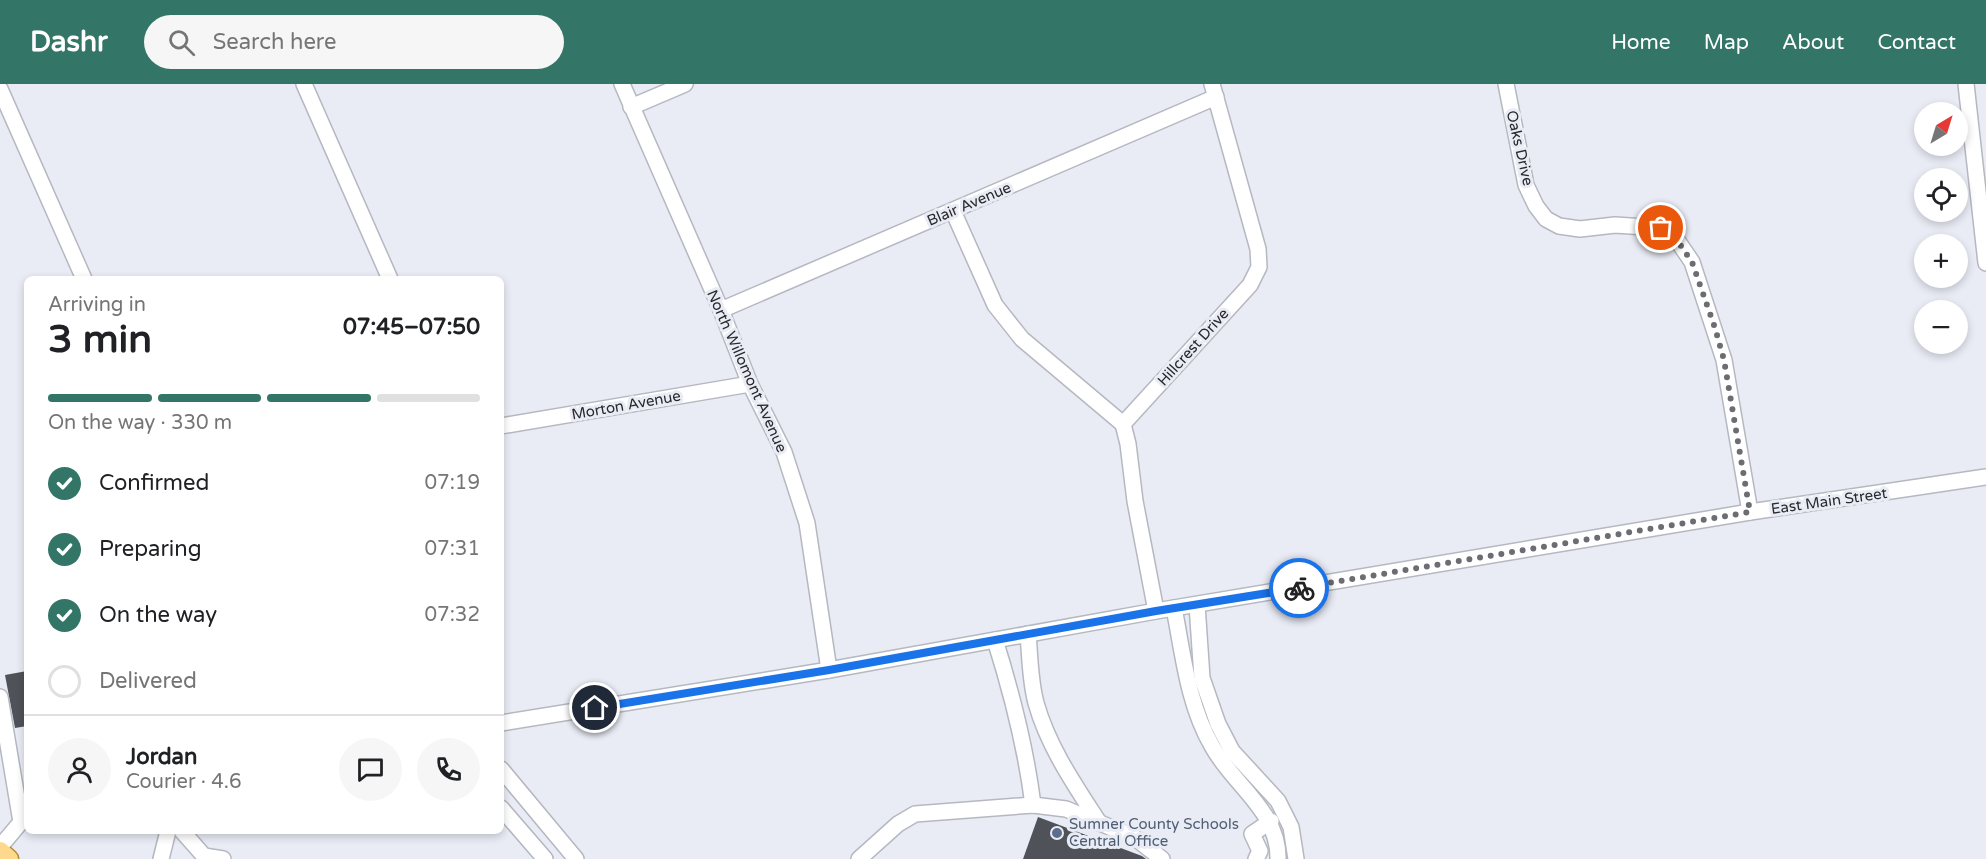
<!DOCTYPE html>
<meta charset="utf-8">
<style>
:root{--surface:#fff;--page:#f6f6f6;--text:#202124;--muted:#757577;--line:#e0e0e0;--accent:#337567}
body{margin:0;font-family:"Varela Round",sans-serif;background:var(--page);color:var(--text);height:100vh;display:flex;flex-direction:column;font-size:22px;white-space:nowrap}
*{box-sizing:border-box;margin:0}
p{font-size:20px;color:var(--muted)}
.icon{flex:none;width:33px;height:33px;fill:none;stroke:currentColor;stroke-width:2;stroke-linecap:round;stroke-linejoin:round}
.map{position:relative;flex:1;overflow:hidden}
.panel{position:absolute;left:24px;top:192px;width:480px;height:558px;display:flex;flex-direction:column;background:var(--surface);border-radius:9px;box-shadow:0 3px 9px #0003}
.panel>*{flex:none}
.needle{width:39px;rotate:38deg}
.controls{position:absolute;left:1914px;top:18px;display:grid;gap:12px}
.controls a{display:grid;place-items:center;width:54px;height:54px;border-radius:50%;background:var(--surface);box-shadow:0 3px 9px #0003;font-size:30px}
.pin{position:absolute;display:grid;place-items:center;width:51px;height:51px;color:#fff;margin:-26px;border:3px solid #fff;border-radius:50%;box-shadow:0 2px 6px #0007}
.courier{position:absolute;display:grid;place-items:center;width:60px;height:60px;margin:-30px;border:4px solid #1a73e8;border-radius:50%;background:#fff;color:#222;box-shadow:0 2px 8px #0007}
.headline em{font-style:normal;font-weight:700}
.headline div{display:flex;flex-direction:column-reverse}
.headline{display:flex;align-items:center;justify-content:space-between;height:102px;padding:0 24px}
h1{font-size:39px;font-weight:700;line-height:45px}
.bar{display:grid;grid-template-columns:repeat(4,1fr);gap:9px 6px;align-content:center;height:72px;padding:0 24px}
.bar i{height:8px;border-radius:4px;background:var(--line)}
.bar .active{background:var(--accent)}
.bar p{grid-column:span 4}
.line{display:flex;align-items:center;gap:15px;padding:0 24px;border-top:2px solid var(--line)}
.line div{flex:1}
.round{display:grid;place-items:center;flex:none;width:63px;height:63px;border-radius:32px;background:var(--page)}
ol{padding:0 24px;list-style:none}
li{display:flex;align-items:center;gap:18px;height:66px}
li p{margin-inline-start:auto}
li .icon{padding:6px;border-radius:50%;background:var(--accent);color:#fff;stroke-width:4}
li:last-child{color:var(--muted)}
li i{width:33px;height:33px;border:3px solid var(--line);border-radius:50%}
header{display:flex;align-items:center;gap:36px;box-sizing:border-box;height:84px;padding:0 30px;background:var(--accent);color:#fff}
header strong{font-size:28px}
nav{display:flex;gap:33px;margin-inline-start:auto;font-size:21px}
.search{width:420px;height:54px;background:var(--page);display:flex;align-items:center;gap:15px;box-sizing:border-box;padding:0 21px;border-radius:33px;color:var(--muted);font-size:22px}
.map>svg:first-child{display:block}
</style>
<header>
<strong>Dashr</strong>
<div class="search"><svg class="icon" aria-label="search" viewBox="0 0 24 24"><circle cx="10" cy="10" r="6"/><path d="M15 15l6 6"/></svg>Search here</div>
<nav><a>Home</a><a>Map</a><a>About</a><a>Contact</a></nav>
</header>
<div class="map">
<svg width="1986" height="775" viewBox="0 0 1986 775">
<rect width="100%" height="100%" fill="#e9ecf5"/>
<g fill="#505259">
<path d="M27 587V642L15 644 5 591Z"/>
<path d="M1038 733 1142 772 1146 775H1023Z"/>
</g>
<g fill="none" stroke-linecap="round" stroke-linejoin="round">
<g stroke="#b5b8c0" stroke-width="18">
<g id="minor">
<path d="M304 0 390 195"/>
<path d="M622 0 721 226 750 300 784 368 807 439 829 586"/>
<path d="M1506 0 1526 101 1536 122 1546 135 1559 142 1580 145 1615 141 1661 144 1677 156 1692 178 1724 276 1750 428"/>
<path d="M1966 0 1986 179"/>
<path d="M0 5 84 195"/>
<path d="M631 23 685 0"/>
<path d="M953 127 995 221 1022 255 1123 340"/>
<path d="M721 226 1216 13"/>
<path d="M501 342 750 300"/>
<path d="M1197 521 1202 594 1218 640 1232 667 1278 717 1291 743 1296 775"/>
<path d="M1174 524C1183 570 1188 621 1212 662 1233 701 1279 727 1278 775"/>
<path d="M1156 527 1135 417 1128 360 1123 340 1250 201 1259 183 1258 165 1212 0"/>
<path d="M1028 550C1030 573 1030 597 1036 619 1048 662 1074 700 1098 737"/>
<path d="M995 556C1012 610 1026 665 1033 721"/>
<path d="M0 613 21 738"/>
<path d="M501 639 829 586 1156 527 1750 428 1986 393"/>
<path d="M501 685 576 775"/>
<path d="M501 724 545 775"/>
<path d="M182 747 204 772 223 775"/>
<path d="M0 763 21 738 27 734"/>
<path d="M161 775 168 747"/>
<path d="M859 775 898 740 915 730 1033 721 1066 725 1134 753 1162 775"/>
<path d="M1256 775 1260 767 1252 750 1271 737"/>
</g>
</g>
<g stroke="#b28a38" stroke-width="21">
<path id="major" d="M0 767 9 775"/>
</g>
<use href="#minor" stroke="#fff" stroke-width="15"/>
<use href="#major" stroke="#fed88c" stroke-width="18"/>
</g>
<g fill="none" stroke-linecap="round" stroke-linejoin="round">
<path stroke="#6c6d72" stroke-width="6" stroke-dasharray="0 10.8" d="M1299 504 1750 428 1724 276 1715 244 1692 178 1677 156 1661 144"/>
<path stroke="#1a73e8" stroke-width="8" d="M595 624 829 586 1156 527 1299 504"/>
</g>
<circle fill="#5c6f8a" stroke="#e9ecf5" stroke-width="2" cx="1057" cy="749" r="6"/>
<g text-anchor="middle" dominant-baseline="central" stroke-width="6" stroke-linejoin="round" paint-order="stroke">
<g font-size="15" fill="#28292c" stroke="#e9ecf5">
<text transform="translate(1520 64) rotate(77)">Oaks Drive</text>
<text transform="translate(969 120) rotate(-23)">Blair Avenue</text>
<text transform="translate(1193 263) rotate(-48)">Hillcrest Drive</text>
<text transform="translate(747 287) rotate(66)">North Willomont Avenue</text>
<text transform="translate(626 321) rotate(-10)">Morton Avenue</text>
<text transform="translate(1829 417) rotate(-8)">East Main Street</text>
</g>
<g font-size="15" fill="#4e5e75" stroke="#e9ecf5" text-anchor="start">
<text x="1069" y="740">Sumner County Schools<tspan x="1069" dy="17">Central Office</tspan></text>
</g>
</g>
</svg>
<div class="controls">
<a><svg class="needle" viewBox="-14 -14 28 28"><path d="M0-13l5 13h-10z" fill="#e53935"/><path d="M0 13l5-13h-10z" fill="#757577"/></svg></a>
<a><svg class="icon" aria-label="locate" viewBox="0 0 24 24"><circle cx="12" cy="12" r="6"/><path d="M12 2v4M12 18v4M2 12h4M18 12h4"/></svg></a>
<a>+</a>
<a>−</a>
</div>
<div class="pin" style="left:1661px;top:144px;background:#ea580c"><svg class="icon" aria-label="bag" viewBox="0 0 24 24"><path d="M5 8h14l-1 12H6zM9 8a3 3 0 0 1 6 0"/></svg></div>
<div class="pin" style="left:595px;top:624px;background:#1f2937"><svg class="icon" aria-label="home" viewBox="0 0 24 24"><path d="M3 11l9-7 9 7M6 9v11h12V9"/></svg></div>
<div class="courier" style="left:1299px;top:504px"><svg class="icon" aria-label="bike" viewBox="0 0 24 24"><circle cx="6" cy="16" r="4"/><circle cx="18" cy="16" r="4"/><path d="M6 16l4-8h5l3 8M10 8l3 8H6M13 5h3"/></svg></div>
<section class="panel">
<div class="headline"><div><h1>3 min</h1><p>Arriving in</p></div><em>07:45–07:50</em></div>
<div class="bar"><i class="active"></i><i class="active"></i><i class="active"></i><i></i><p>On the way · 330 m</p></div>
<ol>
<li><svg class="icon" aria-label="check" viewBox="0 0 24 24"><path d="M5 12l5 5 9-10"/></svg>Confirmed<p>07:19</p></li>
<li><svg class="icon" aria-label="check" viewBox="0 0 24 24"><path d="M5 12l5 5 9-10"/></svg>Preparing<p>07:31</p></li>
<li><svg class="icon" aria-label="check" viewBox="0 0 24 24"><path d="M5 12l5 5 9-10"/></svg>On the way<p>07:32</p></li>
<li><i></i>Delivered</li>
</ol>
<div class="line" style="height:108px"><a class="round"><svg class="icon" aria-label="person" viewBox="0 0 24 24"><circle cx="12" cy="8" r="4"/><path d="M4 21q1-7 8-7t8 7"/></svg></a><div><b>Jordan</b><p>Courier · 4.6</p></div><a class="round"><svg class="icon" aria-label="chat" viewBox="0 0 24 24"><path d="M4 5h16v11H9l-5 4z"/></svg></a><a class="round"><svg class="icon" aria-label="phone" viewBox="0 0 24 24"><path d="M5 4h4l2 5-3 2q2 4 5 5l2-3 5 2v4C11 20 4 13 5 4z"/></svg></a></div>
</section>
</div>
